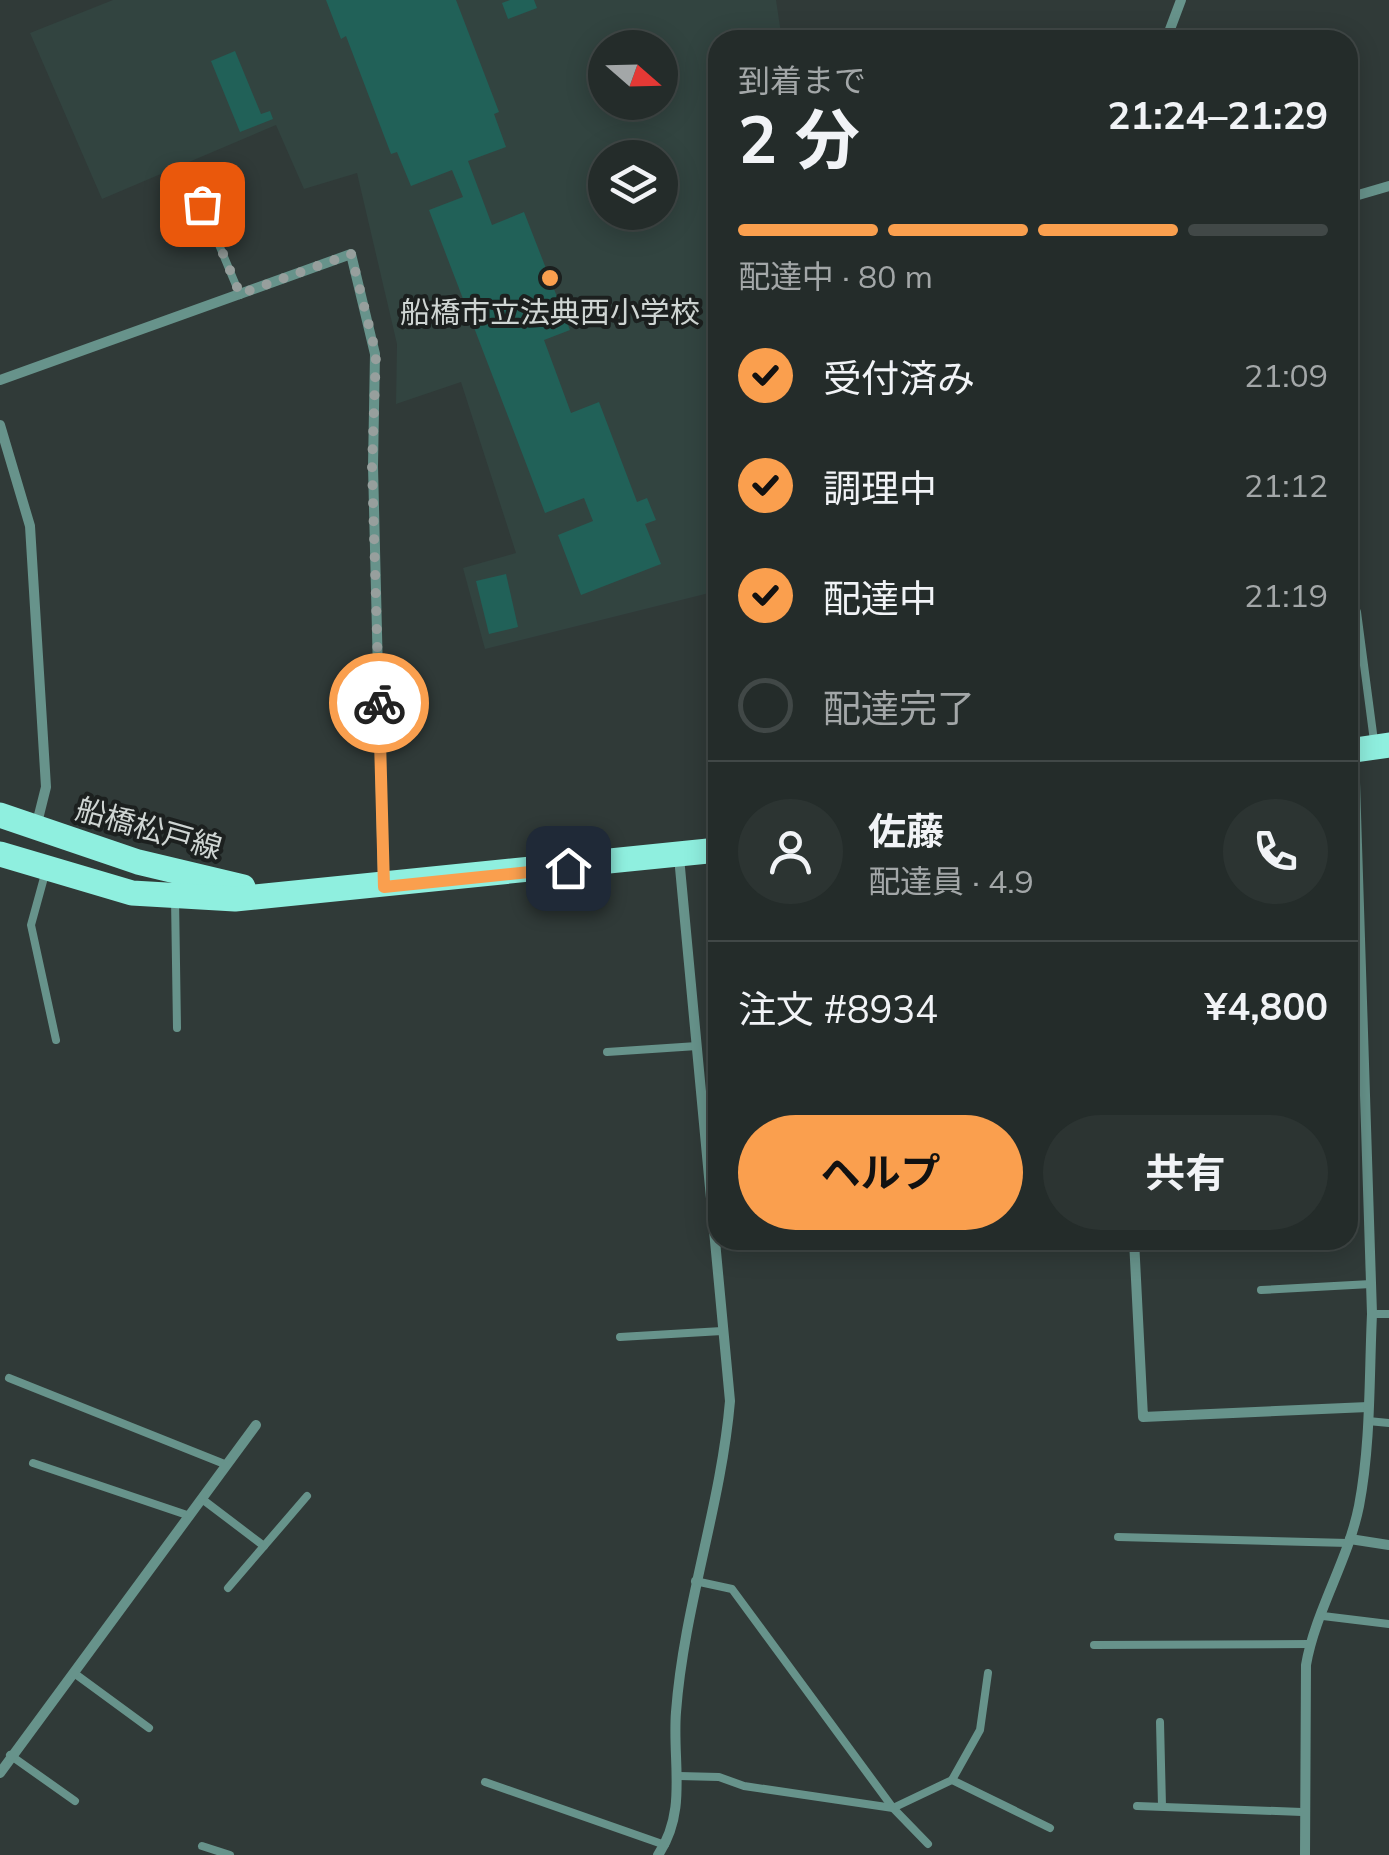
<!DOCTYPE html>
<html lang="ja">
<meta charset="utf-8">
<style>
:root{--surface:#242c2a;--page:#2c3432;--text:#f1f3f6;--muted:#a3a7a8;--line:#414847;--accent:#fa9f4e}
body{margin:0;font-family:Mulish,"Noto Sans JP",sans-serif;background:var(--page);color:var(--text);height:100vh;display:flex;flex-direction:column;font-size:38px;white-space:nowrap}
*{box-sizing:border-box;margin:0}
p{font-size:32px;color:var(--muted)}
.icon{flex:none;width:55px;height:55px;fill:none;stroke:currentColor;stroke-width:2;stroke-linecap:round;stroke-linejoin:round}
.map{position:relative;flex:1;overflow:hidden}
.sheet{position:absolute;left:708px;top:30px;width:650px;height:1220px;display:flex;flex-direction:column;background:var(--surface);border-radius:30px;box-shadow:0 5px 25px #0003,0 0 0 2px var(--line)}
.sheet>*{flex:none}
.needle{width:65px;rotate:110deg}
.fabs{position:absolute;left:588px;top:30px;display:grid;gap:20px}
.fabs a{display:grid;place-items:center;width:90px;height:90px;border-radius:50%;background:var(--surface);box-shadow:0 5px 25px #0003,0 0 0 2px var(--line);font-size:50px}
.pin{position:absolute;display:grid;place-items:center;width:85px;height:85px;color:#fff;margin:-42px;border-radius:20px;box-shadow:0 5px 15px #0006}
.courier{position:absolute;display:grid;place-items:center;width:100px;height:100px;margin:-50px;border:8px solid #fa9f4e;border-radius:50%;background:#fff;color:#222;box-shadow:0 2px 12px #0007}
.overview em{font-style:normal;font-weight:700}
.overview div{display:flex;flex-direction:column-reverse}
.overview{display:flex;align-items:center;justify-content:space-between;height:170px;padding:0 30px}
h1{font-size:65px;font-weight:700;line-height:75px}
.bar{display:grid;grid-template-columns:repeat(4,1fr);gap:15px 10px;align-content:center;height:120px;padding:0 30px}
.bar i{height:12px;border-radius:8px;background:var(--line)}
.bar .on{background:var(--accent)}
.bar p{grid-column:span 4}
.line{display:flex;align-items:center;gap:25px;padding:0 30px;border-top:2px solid var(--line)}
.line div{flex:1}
.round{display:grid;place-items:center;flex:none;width:105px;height:105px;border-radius:52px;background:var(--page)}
ol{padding:0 30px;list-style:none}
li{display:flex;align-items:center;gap:30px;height:110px}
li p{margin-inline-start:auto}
li .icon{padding:10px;border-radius:50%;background:var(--accent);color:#111;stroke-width:4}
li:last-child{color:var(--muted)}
li i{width:55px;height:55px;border:5px solid var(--line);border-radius:50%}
.action{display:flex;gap:20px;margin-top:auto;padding:20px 30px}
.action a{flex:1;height:115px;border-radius:60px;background:var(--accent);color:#111;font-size:40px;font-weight:700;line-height:115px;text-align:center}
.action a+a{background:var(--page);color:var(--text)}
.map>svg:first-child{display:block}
</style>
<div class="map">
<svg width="1389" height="1855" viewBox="0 0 1389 1855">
<rect width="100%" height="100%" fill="#303a38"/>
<path fill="#324440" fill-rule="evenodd" d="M113 0H776L782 40H718L717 591 485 649 463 568 516 553 461 382 396 404 397 344 357 173 304 189 276 125 102 199 30 33ZM605 48H660V102H605ZM605 158H660V212H605Z"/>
<g fill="#216158">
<path d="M326 0H456L499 112 494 114 506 147 468 161 492 225 524 212 570 330 544 340 571 413 599 402 637 502 647 498 656 520 645 524 661 564 581 595 558 535 593 521 584 498 545 513 429 210 463 197 452 170 411 186 397 152 391 154 346 36 341 39Z"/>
<path d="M510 0H534L537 8 508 19 502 3Z"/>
<path d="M235 51 261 114 270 111 273 119 240 132 211 61Z"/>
<path d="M506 574 518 627 489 634 476 581Z"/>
</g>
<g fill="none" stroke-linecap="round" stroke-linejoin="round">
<g stroke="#67938b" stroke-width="8">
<path d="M202 204 240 295"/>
<path d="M1348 613 1357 612 1374 741"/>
<path d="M45 874 31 925 56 1040"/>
<path d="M175 898 177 1028"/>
<path d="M607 1052 697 1046"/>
<path d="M1261 1290 1371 1284"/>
<path d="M1372 1314H1389"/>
<path d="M620 1337 722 1331"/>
<path d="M9 1378 227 1465"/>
<path d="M1368 1421 1389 1423"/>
<path d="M33 1463 190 1516"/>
<path d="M202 1499 264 1546"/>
<path d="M1118 1537 1348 1543"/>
<path d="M695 1581 732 1589 893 1808 928 1844"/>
<path d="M228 1588 307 1496"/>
<path d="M1323 1616 1389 1624"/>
<path d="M1094 1645 1310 1644"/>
<path d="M74 1673 149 1728"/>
<path d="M1160 1722 1162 1806"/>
<path d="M10 1755 75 1801"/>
<path d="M679 1776 719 1777 744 1786 893 1808 952 1780 980 1730 988 1673"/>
<path d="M952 1780 1050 1828"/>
<path d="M485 1782 665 1845"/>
<path d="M1137 1806 1302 1812"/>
<path d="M202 1846 230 1855"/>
</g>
<g stroke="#67938b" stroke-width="10">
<path d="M1166 40 1181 0"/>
<path d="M1348 198 1389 186"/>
<path d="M0 380 351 254 375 354 373 466 383 881"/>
<path d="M0 425 30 526 46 787 36 827"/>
<path d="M1134 1240 1143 1417 1368 1407"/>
<path d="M1350 1539 1389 1545"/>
<path d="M0 1773 256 1425"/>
<path d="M658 1855C688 1811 672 1762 676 1712 684 1606 721 1506 730 1401L679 857"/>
<path d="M1305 1855 1306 1665C1315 1612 1348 1561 1359 1506 1371 1443 1369 1377 1372 1314L1354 751"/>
</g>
<g stroke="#8fefdf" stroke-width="25">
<path d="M1348 751 1389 745"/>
<path d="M0 815 138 862 243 887"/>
<path d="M0 854 132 893 235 899 718 850"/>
</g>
</g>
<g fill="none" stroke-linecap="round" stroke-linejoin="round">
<path stroke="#979f9d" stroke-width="10" stroke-dasharray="0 18" d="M202 204 240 294 351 254 376 354 372 466 379 703"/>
<path stroke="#fa9f4e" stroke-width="12" d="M379 703 384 887 568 868"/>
</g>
<circle fill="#fa9f4e" stroke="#1c201f" stroke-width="4" cx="550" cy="278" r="10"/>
<g text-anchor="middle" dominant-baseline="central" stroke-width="8" stroke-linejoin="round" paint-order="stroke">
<g font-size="30" fill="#cfd5d3" stroke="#1c201f">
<text x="550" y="312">船橋市立法典西小学校</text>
</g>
<g font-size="30" fill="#cfd5d3" stroke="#1c201f">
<text transform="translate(149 828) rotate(16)">船橋松戸線</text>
</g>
</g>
</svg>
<div class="fabs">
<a><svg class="needle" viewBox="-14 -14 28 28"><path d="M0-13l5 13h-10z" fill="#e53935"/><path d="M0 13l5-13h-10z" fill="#a3a7a8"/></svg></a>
<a><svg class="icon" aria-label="layers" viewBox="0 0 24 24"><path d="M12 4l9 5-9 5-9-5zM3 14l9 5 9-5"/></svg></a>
</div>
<div class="pin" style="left:202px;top:204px;background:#ea580c"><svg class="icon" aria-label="bag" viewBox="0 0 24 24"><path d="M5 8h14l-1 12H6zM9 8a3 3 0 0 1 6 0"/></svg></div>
<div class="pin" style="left:568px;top:868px;background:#1f2937"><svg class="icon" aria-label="home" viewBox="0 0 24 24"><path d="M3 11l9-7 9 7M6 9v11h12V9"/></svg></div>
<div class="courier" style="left:379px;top:703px"><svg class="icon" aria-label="bike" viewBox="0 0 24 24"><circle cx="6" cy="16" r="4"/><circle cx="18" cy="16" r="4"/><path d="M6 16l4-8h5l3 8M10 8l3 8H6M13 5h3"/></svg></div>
<section class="sheet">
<div class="overview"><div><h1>2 分</h1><p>到着まで</p></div><em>21:24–21:29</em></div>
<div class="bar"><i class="on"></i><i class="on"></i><i class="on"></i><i></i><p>配達中 · 80 m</p></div>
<ol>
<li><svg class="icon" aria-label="check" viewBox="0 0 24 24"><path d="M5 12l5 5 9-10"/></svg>受付済み<p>21:09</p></li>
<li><svg class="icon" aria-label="check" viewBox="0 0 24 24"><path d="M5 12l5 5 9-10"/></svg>調理中<p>21:12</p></li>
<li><svg class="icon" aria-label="check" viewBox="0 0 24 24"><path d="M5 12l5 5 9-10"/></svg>配達中<p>21:19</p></li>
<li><i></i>配達完了</li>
</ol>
<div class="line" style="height:180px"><a class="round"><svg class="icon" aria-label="person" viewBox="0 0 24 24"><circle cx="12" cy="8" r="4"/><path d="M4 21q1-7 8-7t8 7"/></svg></a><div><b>佐藤</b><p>配達員 · 4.9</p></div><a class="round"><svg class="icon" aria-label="phone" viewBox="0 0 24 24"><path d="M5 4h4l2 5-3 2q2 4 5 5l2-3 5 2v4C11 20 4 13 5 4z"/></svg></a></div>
<div class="line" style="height:130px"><div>注文 #8934</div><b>¥4,800</b></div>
<div class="action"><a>ヘルプ</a><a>共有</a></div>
</section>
</div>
